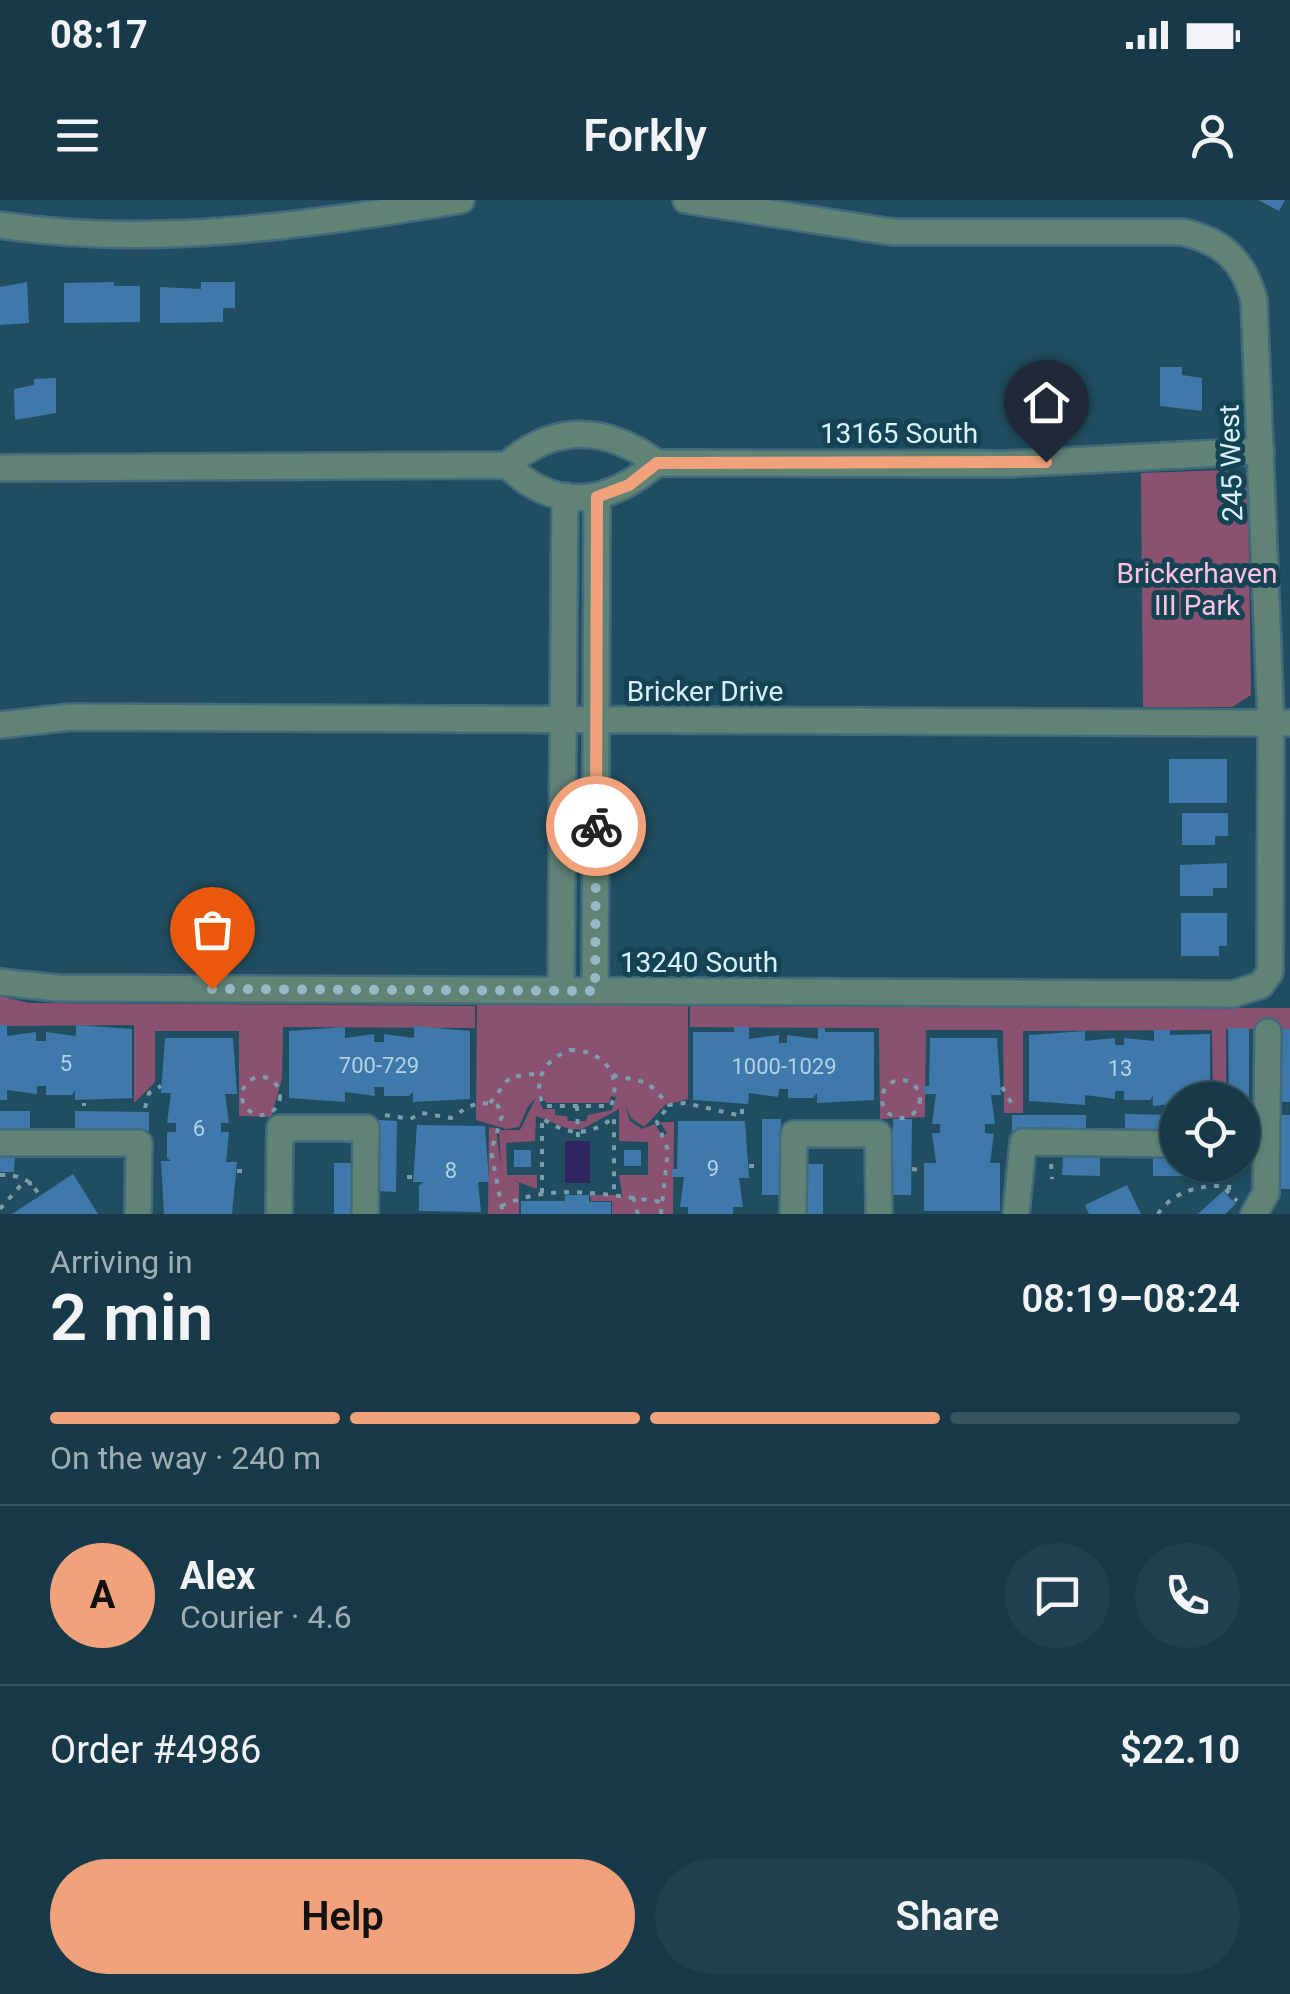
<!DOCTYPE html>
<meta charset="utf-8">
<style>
:root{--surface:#183a48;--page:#21414f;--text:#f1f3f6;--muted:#9fadb4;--line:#365460;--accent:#f1a27b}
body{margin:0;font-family:Roboto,sans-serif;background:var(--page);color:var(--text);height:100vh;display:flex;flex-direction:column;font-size:38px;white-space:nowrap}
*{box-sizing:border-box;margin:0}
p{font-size:32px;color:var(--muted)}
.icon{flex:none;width:55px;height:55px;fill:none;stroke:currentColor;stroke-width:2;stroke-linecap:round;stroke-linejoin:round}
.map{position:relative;height:1014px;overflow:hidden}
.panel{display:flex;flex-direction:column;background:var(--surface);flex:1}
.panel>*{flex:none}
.tools{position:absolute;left:1160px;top:882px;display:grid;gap:20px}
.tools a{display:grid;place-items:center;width:100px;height:100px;border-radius:50%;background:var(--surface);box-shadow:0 2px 8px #0004,0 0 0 2px var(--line);font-size:50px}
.pin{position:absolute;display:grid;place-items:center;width:85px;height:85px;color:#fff;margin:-102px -42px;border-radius:50% 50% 50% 0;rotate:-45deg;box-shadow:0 0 10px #0007}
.pin .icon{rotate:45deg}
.courier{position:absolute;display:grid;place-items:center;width:100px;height:100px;margin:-50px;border:8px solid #f1a27b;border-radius:50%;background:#fff;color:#222;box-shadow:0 2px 12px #0007}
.overview em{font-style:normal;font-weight:600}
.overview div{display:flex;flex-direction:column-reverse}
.overview{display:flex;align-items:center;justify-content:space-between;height:170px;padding:0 50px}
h1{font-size:65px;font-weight:600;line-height:75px}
.bar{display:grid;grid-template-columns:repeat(4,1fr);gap:15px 10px;align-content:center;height:120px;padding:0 50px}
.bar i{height:12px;border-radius:8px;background:var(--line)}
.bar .on{background:var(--accent)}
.bar p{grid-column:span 4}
.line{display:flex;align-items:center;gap:25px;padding:0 50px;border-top:2px solid var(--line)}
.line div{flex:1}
.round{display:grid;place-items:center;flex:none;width:105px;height:105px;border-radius:52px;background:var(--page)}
.cta{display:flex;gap:20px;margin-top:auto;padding:20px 50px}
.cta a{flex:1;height:115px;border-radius:60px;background:var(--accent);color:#111;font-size:40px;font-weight:600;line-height:115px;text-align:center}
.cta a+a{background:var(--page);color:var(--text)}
.status{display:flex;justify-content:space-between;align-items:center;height:70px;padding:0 50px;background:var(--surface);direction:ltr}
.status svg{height:28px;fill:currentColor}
header{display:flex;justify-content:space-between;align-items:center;height:130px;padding:0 50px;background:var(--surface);font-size:45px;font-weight:600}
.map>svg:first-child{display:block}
</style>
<div class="status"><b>08:17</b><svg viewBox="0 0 49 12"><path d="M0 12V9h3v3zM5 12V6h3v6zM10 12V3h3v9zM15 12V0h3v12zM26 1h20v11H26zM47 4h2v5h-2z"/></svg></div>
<header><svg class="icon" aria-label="menu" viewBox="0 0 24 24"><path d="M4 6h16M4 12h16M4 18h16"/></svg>Forkly<svg class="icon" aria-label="person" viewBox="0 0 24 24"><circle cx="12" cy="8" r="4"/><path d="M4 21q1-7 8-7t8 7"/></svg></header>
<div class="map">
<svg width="1290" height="1014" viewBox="0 0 1290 1014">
<rect width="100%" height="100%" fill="#204e60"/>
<g fill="#8a5270" fill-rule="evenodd">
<path d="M1225 270 1245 283 1248 294 1251 495 1232 507H1143L1141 273Z"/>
<path d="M0 796 29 803 475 806V828L283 827 282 879 271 917 239 916V831H155V882L134 903V825L0 826Z"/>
<path d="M477 805H688V899L665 905 644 927 631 918 625 904 630 921 642 929 655 924 663 937 667 933 660 922H674L673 1014H612V1001H591L590 995H621L623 999 619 975H648V942L619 941V909L582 929H569L536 916 535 941 506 943 507 975H537V989L513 980 519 983V1014H488L489 927 496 928 501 968 499 930H520L536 898 528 906 519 927 506 929 476 920ZM542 896 546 903H609L611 896 616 897 612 910 588 915 586 921H568L567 916 555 915V909H543L538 898Z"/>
<path d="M690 806 1290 808V829H1226V900H1213L1212 830 1023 831V913H1004L1003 830H926L925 917 880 919 879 828 690 827Z"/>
</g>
<rect fill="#2f255f" x="565" y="941" width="25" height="42"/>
<g fill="#3f78aa">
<path d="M1258 0H1285L1279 11Z"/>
<path d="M27 82 29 123 0 125V87Z"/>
<path d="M114 82V86H140V122L64 123V83Z"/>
<path d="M201 82H235V108H223V122L160 123V87L201 89Z"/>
<path d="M1160 167H1182V175L1202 178V211L1160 206Z"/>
<path d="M56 178V213L15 220 14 189 34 185V179Z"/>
<rect x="1169" y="559" width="58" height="44"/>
<path d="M1182 613H1228V636H1215V645H1182Z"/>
<path d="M1227 663V688H1213V696H1180V665Z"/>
<path d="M1181 713H1227V746H1219V756H1181Z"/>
<path d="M0 825H7V836L36 832V841H46V832L76 836V825L132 829V898L75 900V890L72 895H46V886H37V894L7 890V900H0Z"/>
<path d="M414 826 470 831V899L413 902V892L409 896H384V887H374L375 896 345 892V902L289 898V831L345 827V838L374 834V842H384V834L414 838Z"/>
<path d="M734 827H749V839L779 835V843H787V835L818 839V828H825V832H874V900L817 903V893L813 898H788V889H779L778 897 749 893 748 904 693 900V832H734Z"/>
<path d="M1228 828H1249V919H1242V900H1229Z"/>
<rect x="1279" y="829" width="11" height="73"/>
<path d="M1154 830H1170V835L1210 834V900L1153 906V896L1150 900H1124V891H1115V899L1085 895V905L1029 901V835L1085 831V841L1115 838V845H1124V838L1154 841Z"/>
<path d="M165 838H233L237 894H225L229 923H221V932H229L226 962H237L232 1014H164L161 961H171L167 958V932H176V923H167L171 893H161Z"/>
<path d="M930 838H997L1001 895H991L995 924H985V933L994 934 990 963H1000V1011H924V963H936L932 933H940V924H932L936 894H924V886H929Z"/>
<rect x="0" y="911" width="30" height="19"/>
<path d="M75 911 149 912V931L75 930Z"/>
<path d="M1125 914 1178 915V933L1125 932Z"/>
<path d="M1012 915H1086V933L1012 932Z"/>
<path d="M1279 915H1290V989H1280Z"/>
<rect x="762" y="919" width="19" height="76"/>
<path d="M893 919H912L911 995H892Z"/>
<path d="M378 920 397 921 396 992 377 991Z"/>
<path d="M678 921H745L749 978H739L743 1007H733V1014H688V1007H680L684 977H672V969H677Z"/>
<path d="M417 925 485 926 489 982H478L481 1012 419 1011V986L423 982H413Z"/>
<rect x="514" y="950" width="17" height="17"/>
<rect x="624" y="950" width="17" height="16"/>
<path d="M0 954H15L14 972H0Z"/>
<path d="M1063 956 1100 957V976L1062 975Z"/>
<path d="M1153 958H1178V965H1208L1207 976H1153Z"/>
<rect x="334" y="963" width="20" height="51"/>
<rect x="804" y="964" width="19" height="50"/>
<path d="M73 974 98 1014H12Z"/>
<path d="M1127 985 1141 1014H1089L1085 1005Z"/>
<path d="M1223 991 1236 1004 1225 1014H1198Z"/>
<path d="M565 995H589V1002H611V1014H521V1001H565Z"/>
</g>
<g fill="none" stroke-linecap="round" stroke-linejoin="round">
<g stroke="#416b7c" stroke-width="30">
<g id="minor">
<path d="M0 25C154 48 309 25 461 0"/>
<path d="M657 263 1007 264 1261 251"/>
<path d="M0 268 507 265C555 223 607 226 657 263 607 305 556 313 507 265"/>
<path d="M0 525 71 517 1290 523"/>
<path d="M0 782 57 788 1233 794 1261 785 1270 772 1271 523 1254 100C1243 59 1222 41 1182 32H892L686 0"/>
<path d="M561 791 565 296"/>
<path d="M595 791 597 297"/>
<path d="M0 943H139L138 1014"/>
<path d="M279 1014 280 928H366L365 1014"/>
<path d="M793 1014 794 934H878L879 1014"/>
<path d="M1016 1014 1023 942 1178 944"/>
<path d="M1254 1014 1266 993 1268 832"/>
</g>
</g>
<g stroke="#799dab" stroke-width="4" stroke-dasharray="5 8" stroke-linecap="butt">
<path d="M570 850C603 850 623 874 611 906H544C531 881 545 859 570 850Z"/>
<path d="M613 875 648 883 669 905 685 903 742 916V905"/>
<circle cx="261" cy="896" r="19"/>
<circle cx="901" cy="899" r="19"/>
<path d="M1002 887 1012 904"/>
<path d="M490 903 510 877 541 873"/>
<path d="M84 906V903"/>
<path d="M577 906 578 938"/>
<path d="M145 908 149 893 161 886"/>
<path d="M385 915 410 919 422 913 451 918C469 906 478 899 498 906L502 916 491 951 503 1014"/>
<path d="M1051 964 1052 979"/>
<path d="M749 966H754"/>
<path d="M912 969 923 970"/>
<path d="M237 971H244"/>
<path d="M0 975C19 975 30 978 39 995"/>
<path d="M407 977H413"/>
<path d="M1229 990 1230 965"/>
<path d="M542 993V918C567 936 589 937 614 917V993"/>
<path d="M633 997 638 1014"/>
<path d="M501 1006C554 982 607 995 662 1002"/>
<path d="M0 1009 21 985 32 983"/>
<path d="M661 1014 668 950 657 922 668 906"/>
<path d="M1158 1014C1171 993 1198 985 1222 986L1237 1001"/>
</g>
<use href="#minor" stroke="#618375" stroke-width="25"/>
</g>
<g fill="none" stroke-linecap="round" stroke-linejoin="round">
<path stroke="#98b8c5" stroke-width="10" stroke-dasharray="0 18" d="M212 789 595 791 596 626"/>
<path stroke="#f1a27b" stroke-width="12" d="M596 626 597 297 629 285 657 263 1046 262"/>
</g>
<g text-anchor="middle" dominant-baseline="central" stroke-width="10" stroke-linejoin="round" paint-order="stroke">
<g font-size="22" fill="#b2d3e8">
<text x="66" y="863">5</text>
<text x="379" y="865">700-729</text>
<text x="784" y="866">1000-1029</text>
<text x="1120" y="868">13</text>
<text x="199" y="928">6</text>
<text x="713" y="968">9</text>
<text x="451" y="970">8</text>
</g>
<g font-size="28" fill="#d9f1fc" stroke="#144354">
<text x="899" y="233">13165 South</text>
<text transform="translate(1231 263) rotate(-92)">245 West</text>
<text x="705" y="491">Bricker Drive</text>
<text x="699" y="762">13240 South</text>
</g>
<g font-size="28" fill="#fdc2e0" stroke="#144354">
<text x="1197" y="373">Brickerhaven<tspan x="1197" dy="32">III Park</tspan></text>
</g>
</g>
</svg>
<div class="tools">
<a><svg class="icon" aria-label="locate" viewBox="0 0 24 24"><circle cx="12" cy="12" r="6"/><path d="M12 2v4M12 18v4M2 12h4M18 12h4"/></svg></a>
</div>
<div class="pin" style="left:212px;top:789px;background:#ea580c"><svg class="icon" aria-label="bag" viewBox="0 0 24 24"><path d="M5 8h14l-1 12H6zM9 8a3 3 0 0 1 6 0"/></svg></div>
<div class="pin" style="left:1046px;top:262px;background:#1f2937"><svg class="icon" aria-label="home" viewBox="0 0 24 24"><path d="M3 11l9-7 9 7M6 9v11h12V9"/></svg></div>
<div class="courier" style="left:596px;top:626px"><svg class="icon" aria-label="bike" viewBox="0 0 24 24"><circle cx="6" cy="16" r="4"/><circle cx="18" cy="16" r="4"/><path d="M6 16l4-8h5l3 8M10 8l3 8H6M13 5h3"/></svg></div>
</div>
<section class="panel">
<div class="overview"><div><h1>2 min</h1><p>Arriving in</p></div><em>08:19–08:24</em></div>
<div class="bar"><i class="on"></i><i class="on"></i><i class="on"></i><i></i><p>On the way · 240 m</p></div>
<div class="line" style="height:180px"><b class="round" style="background:var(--accent);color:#111">A</b><div><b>Alex</b><p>Courier · 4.6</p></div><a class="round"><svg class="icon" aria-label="chat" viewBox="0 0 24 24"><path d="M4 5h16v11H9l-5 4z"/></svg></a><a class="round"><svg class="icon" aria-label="phone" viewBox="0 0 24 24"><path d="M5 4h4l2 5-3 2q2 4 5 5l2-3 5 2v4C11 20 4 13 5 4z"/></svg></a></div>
<div class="line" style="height:130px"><div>Order #4986</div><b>$22.10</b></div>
<div class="cta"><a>Help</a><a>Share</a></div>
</section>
